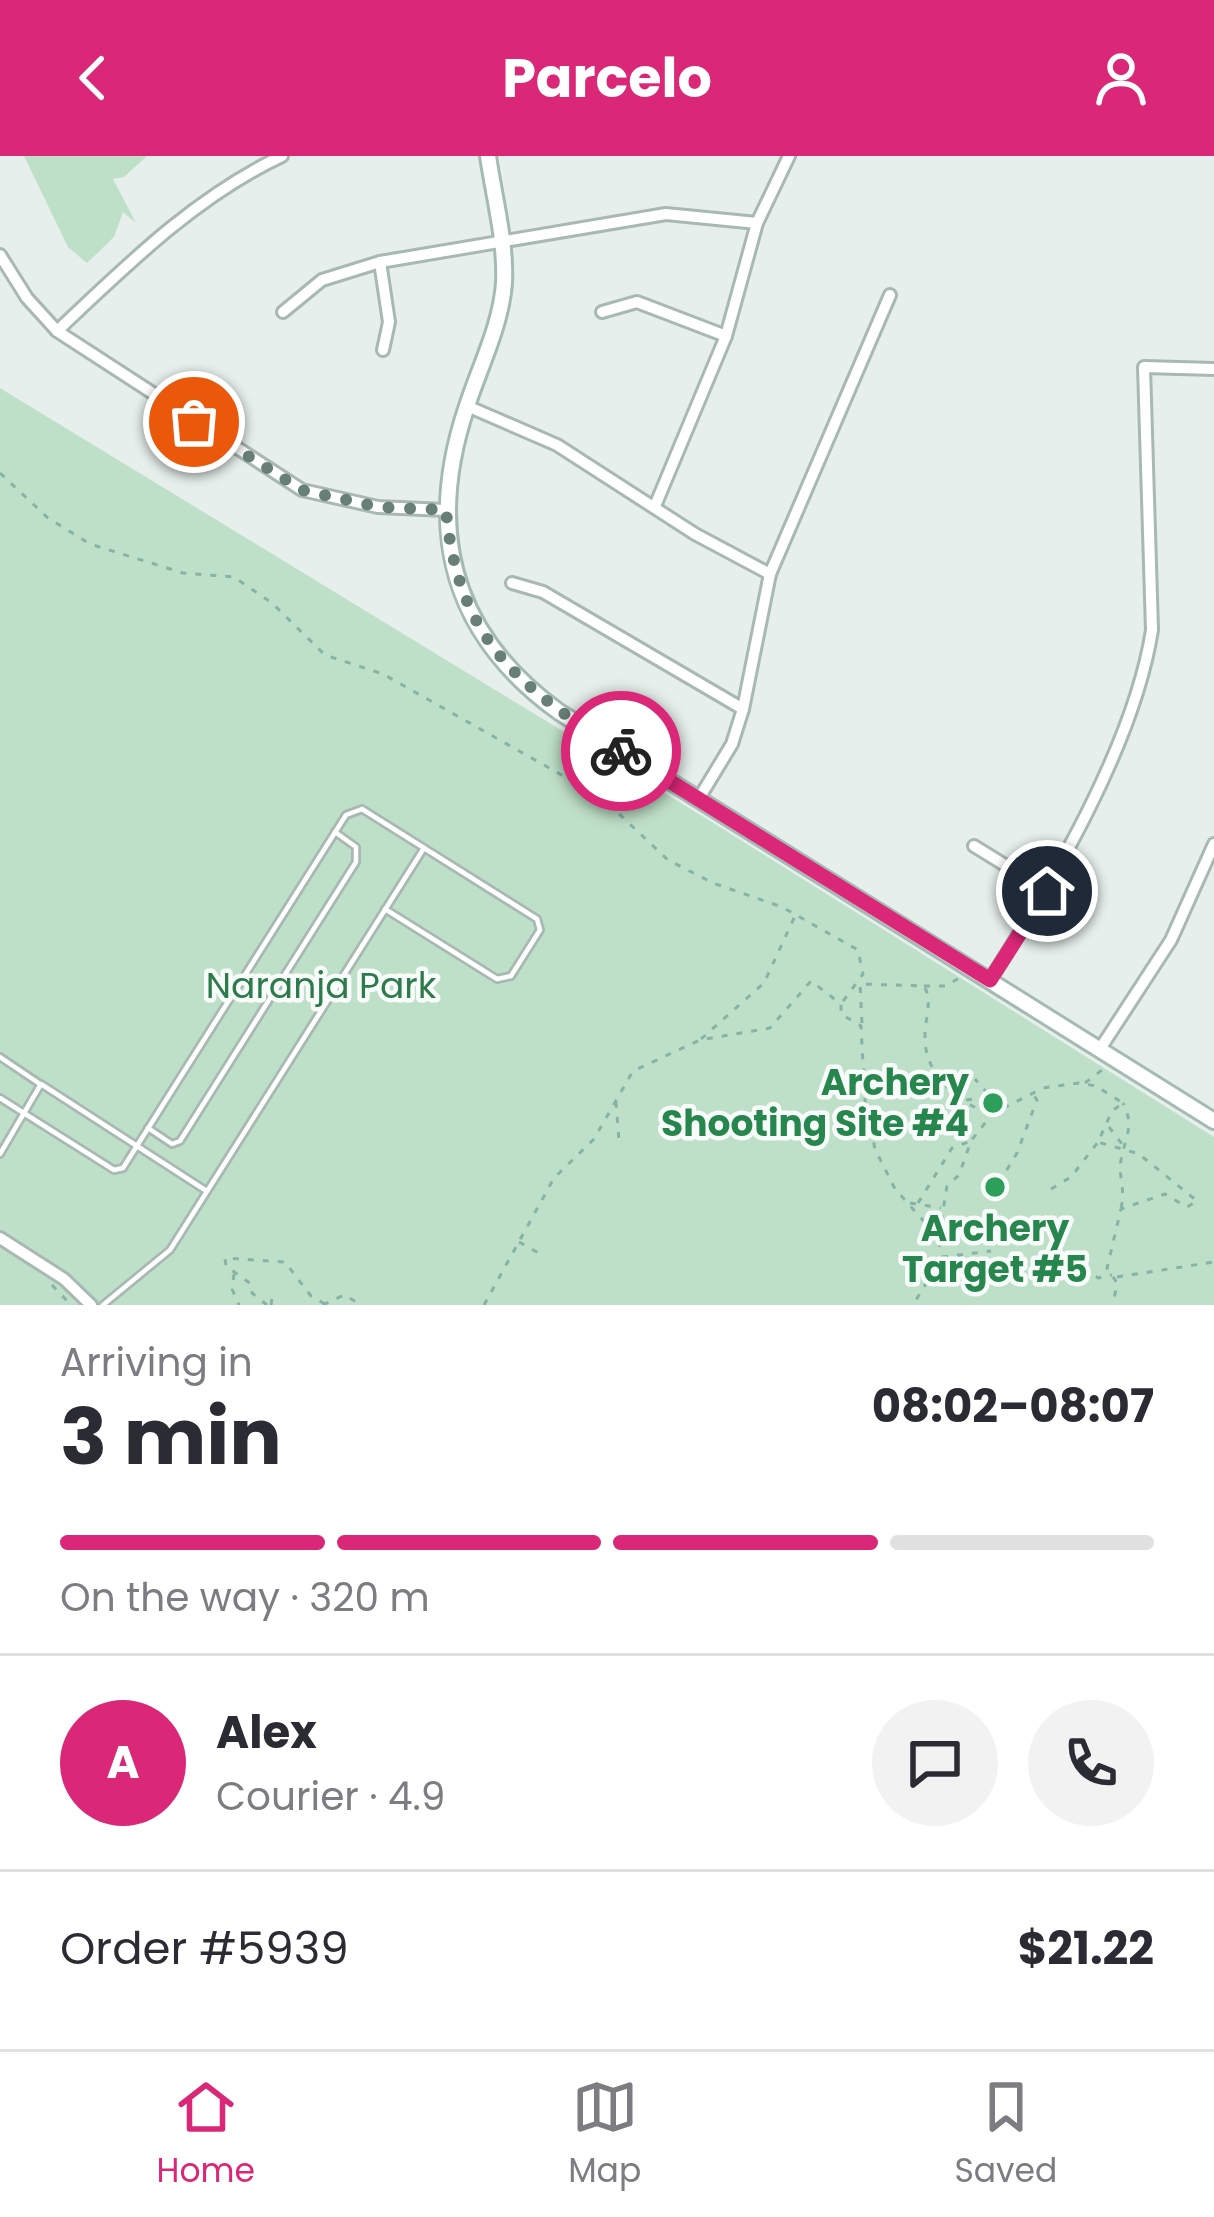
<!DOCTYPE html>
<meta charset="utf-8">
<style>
:root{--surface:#fff;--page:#f2f2f3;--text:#2b2b33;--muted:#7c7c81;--line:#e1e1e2;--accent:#db2777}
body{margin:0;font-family:Poppins,sans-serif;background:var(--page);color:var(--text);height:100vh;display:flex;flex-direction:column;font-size:45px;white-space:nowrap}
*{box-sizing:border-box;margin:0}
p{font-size:39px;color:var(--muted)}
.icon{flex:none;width:66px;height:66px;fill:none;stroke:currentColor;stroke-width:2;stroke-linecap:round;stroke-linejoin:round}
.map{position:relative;height:1149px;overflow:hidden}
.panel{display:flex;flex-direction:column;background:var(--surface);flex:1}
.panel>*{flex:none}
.pin{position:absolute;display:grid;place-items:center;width:102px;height:102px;color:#fff;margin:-51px;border:6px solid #fff;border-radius:50%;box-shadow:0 3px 12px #0007}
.courier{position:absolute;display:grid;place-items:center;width:120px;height:120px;margin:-60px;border:9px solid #db2777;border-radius:50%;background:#fff;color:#222;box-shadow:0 3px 15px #0007}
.overview em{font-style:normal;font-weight:700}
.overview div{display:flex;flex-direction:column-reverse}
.overview{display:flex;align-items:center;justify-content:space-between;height:204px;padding:0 60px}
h1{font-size:78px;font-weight:700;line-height:90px}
.bar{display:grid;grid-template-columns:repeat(4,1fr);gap:18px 12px;align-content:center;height:144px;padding:0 60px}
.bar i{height:15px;border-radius:9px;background:var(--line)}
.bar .active{background:var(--accent)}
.bar p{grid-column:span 4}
.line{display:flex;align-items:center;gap:30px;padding:0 60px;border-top:3px solid var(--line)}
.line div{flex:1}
.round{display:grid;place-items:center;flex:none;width:126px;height:126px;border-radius:63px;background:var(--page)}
header{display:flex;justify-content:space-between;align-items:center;height:156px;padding:0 60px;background:var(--accent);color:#fff;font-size:54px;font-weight:700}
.dock{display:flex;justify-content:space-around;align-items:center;height:168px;border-top:3px solid var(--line);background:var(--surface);font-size:33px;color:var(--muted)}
.dock a{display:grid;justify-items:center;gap:6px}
.dock .active{color:var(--accent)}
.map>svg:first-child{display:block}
</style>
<header><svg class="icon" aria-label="back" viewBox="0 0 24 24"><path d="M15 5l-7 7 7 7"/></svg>Parcelo<svg class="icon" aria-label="person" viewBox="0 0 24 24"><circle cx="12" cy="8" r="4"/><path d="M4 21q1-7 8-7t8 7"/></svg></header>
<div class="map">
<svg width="1214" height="1149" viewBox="0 0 1214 1149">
<rect width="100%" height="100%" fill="#e6efeb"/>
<g fill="#bfe0c8">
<path d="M24 0H147L124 21 113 23 136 67 123 56 114 81 87 107 68 91Z"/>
<path d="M0 232 707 663 1214 981V1149H0Z"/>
</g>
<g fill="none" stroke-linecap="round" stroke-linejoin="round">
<g stroke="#a8b8b2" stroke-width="10">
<g id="lane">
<path d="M0 901 40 928"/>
<path d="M0 942 114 1014 123 1012 346 659 362 653 537 763 540 774 511 820 497 823 385 753"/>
<path d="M148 972 172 988 180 985 356 706V691L335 676"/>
<path d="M0 998 41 928 205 1034"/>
<path d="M103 1149 170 1094 424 692"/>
</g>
</g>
<g stroke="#a8b8b2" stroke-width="16">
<g id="street">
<path d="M0 99 27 142 57 175 302 334 378 351 445 354"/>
<path d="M380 106 389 166 383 194"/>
<path d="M283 156 322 124 380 106 666 58 757 67"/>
<path d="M602 156 637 146 726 180"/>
<path d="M57 175C126 110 195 41 282 0"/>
<path d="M467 250 557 289 695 378 770 418"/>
<path d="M655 350 726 180 757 67 789 0"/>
<path d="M512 427 543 436 743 553"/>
<path d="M698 644 732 588 743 553 770 418 890 139"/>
<path d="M974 690 1047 735"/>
<path d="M990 824C1052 727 1134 589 1152 474L1144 211 1214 213"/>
<path d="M1100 893 1171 784 1214 688"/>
<path d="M0 1082 64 1123 91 1149"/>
</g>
</g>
<g stroke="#a4bbb3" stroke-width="20">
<path id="secondary" d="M488 0C494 41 506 85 504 127 501 169 480 210 467 250 425 374 451 478 559 556L1214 965"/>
</g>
<g stroke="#86b3a5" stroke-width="3" stroke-dasharray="6 9" stroke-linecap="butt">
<path d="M0 317 48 362 90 388 183 417 234 421 272 447 325 499 383 518 574 626 617 656 668 704 713 727 782 751 858 794 863 818 841 848"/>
<path d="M924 830H946L959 822"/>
<path d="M862 867 860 828 924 830C933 845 925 862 925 879 923 916 956 947 990 957"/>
<path d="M701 883 764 827 795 760"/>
<path d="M1085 927 1106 911"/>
<path d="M966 944 991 941 975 923"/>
<path d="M616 946 619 985"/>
<path d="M1109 971 1125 992"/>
<path d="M999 1027 1017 997 1037 944 1033 938"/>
<path d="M1051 1033 1071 1021 1098 986"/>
<path d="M910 1047 941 1052"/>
<path d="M918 1047 952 992 971 985"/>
<path d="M1121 1052C1126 1034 1118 1020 1121 1004 1125 982 1135 970 1123 947"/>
<path d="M939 1080 947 1030 959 1019 971 985 992 958 1043 932 1079 927 1096 930 1123 947 1112 955 1098 986 1139 998 1197 1045 1187 1051 1165 1038 1121 1053 1107 1112 1117 1127 1113 1149"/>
<path d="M519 1086 544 1100"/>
<path d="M942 1101 991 1095"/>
<path d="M1041 1102 1077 1106 1098 1122 1112 1119"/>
<path d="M234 1118 232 1133 239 1149"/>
<path d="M1117 1121 1214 1106"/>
<path d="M52 1129 71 1149"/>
<path d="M267 1149 252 1137 251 1128 226 1110 225 1102 285 1106 311 1140 325 1148"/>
<path d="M271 1149 272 1143"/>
<path d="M323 1149 344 1139 362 1149"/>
<path d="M484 1149 554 1022 594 983 633 915 700 884 770 872 811 825 841 848V858L861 870 865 945 875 993 895 1033 938 1081 942 1101 913 1149"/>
</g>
<use href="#lane" stroke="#fff" stroke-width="4.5"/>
<use href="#street" stroke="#fff" stroke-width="10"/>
<use href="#secondary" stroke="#fff" stroke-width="14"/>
</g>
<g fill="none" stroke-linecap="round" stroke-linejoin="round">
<path stroke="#687f78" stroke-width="12" stroke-dasharray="0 21.6" d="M194 266 302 334 378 351 446 354C458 483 517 530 621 595"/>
<path stroke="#db2777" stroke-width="15" d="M621 595 990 824 1047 735"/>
</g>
<g fill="#2e9e5b" stroke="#f7fbf9" stroke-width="4.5">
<circle cx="993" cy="947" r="12"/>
<circle cx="995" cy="1031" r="12"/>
</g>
<g text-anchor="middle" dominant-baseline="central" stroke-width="9" stroke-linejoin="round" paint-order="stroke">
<g font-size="36" fill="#2d7a4b" stroke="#f7fbf9">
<text x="321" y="829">Naranja Park</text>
</g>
<g font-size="36" font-weight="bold" fill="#27864d" stroke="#f7fbf9" text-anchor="end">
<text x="969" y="926">Archery<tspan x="969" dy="41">Shooting Site #4</tspan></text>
<text x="995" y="1072" text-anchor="middle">Archery<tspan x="995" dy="41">Target #5</tspan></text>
</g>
</g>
</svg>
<div class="pin" style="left:194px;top:266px;background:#ea580c"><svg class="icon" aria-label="bag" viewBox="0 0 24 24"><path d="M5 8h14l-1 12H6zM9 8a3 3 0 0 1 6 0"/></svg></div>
<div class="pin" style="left:1047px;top:735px;background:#1f2937"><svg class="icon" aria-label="home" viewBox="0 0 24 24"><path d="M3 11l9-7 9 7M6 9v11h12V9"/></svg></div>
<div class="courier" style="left:621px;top:595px"><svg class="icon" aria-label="bike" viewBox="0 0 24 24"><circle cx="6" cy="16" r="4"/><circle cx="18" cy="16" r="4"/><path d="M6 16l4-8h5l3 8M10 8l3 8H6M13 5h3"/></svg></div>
</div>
<section class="panel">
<div class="overview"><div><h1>3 min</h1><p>Arriving in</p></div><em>08:02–08:07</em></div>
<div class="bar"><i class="active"></i><i class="active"></i><i class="active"></i><i></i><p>On the way · 320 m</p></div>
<div class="line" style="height:216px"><b class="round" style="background:var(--accent);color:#fff">A</b><div><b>Alex</b><p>Courier · 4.9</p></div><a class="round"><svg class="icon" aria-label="chat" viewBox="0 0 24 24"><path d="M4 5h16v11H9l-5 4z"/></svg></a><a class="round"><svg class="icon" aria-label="phone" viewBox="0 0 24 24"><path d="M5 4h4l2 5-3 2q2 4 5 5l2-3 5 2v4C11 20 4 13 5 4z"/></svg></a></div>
<div class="line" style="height:156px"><div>Order #5939</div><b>$21.22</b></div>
</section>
<nav class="dock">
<a class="active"><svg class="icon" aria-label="home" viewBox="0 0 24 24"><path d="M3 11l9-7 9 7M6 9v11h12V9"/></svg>Home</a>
<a><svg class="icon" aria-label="map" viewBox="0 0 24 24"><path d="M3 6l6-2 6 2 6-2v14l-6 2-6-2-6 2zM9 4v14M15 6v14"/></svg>Map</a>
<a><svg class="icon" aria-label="saved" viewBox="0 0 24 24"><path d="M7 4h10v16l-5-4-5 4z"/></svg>Saved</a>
</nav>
